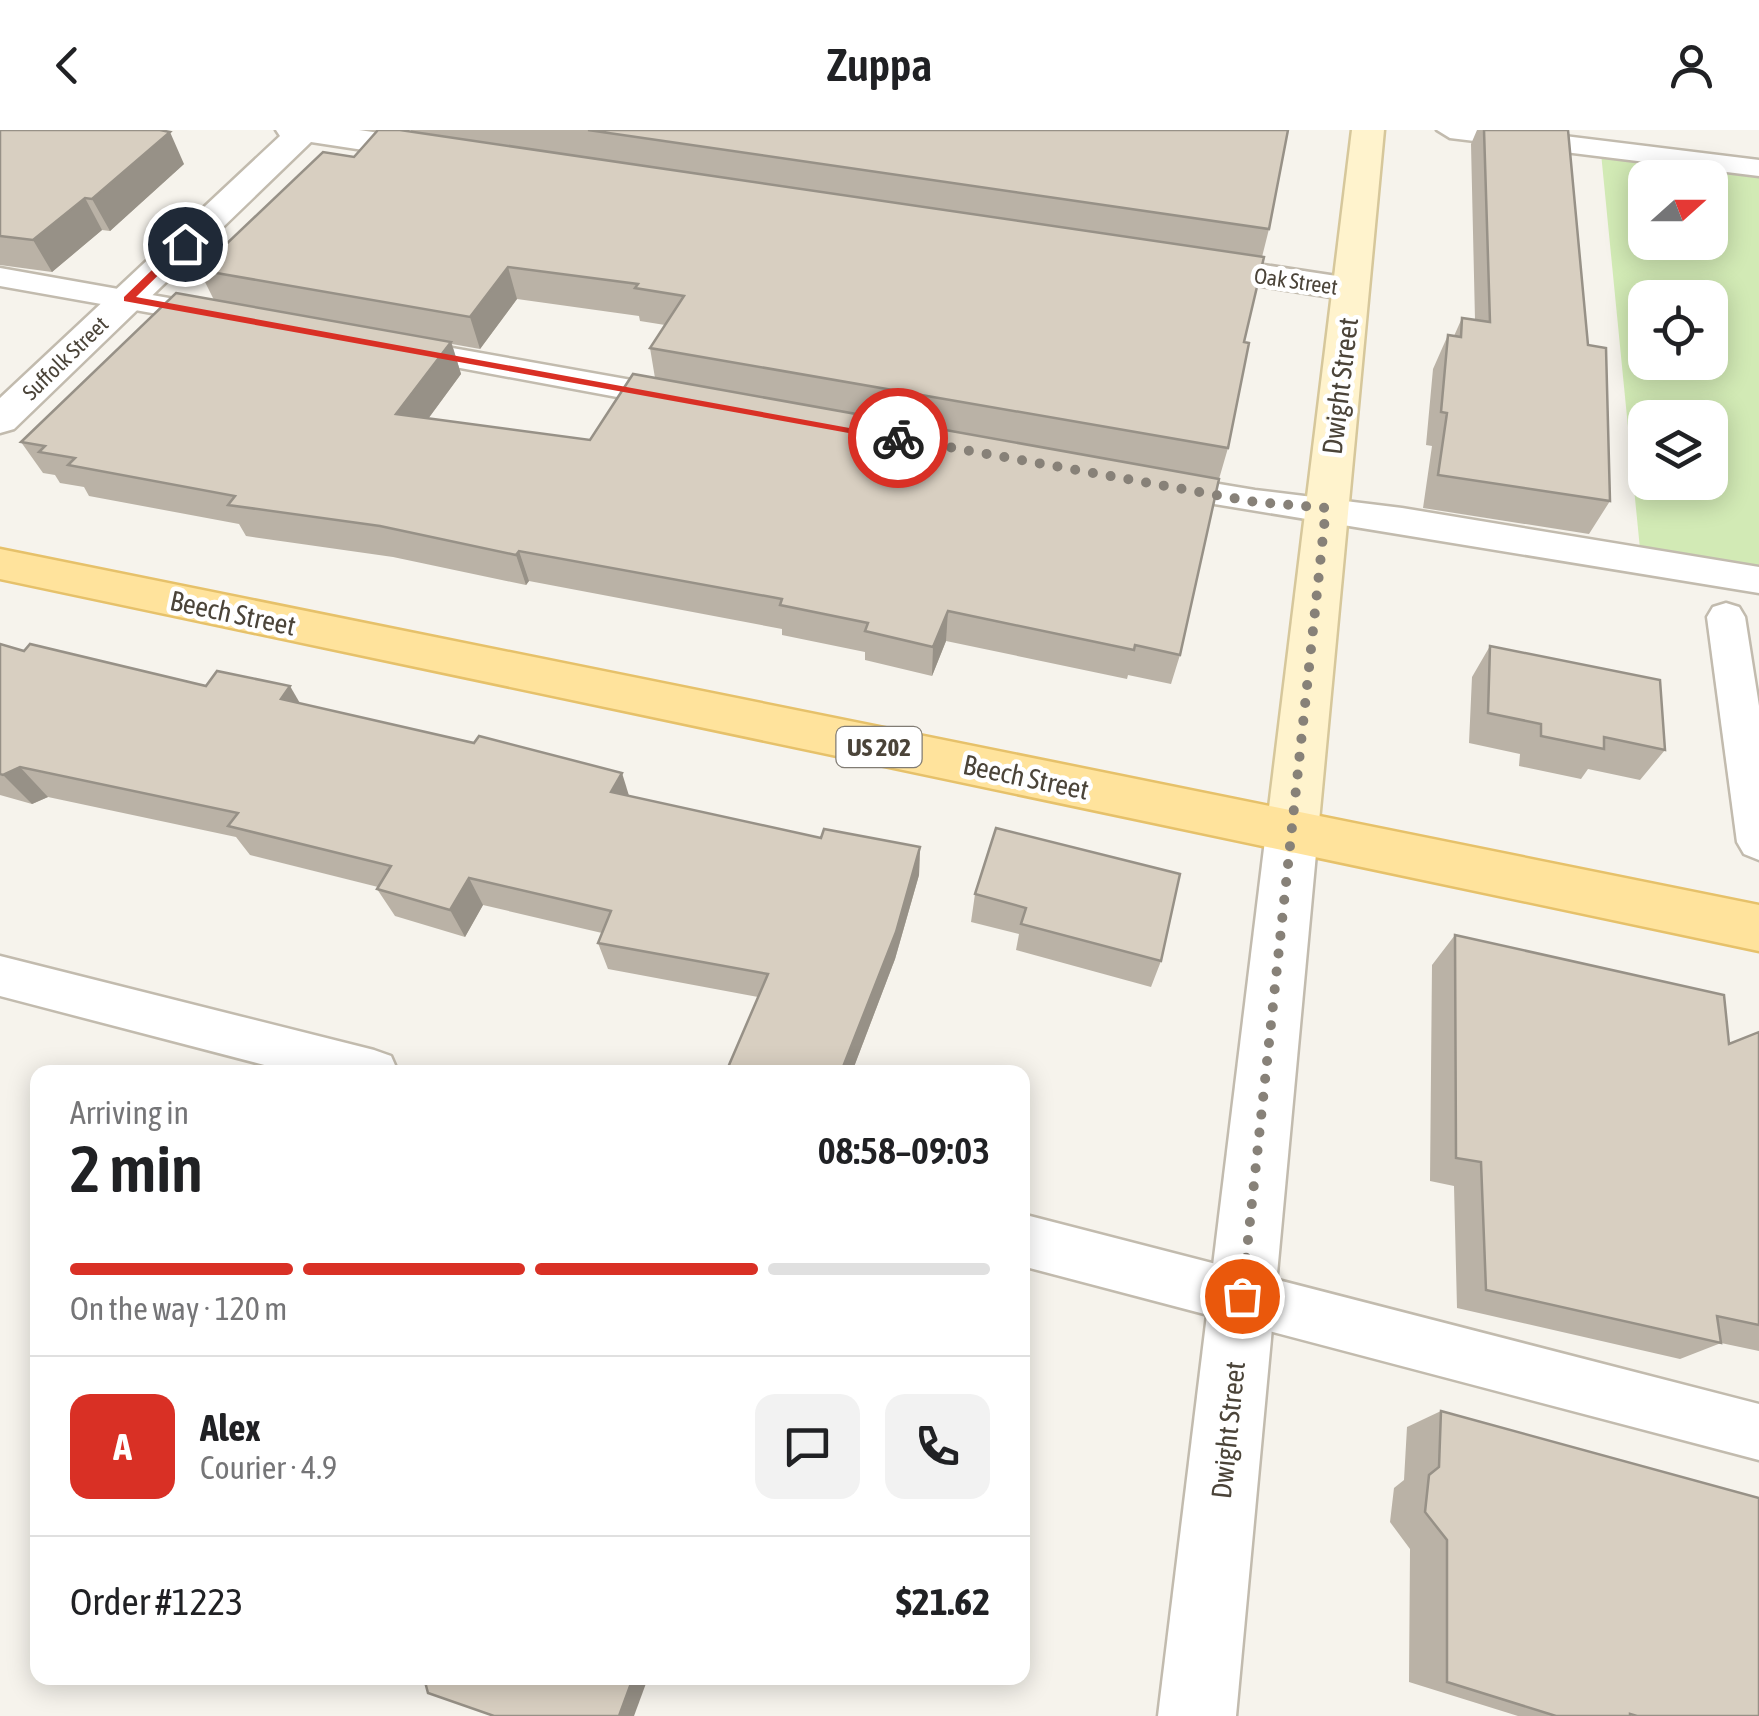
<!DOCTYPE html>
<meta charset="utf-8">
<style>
:root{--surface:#fff;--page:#f2f2f2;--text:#202124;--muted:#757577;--line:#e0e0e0;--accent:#d93025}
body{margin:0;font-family:"Asap Condensed",sans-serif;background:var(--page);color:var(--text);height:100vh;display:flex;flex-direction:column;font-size:38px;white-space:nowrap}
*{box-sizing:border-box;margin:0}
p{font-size:32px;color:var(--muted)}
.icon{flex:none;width:55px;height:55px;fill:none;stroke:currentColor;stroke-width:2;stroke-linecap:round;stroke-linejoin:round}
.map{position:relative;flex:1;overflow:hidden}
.details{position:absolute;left:30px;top:935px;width:1000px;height:620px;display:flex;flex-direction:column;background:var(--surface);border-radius:20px;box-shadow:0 5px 25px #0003}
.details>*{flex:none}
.needle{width:65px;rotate:69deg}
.fabs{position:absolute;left:1628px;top:30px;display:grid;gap:20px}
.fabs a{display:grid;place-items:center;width:100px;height:100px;border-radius:20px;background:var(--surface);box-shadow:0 5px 25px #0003;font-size:50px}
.pin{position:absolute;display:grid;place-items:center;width:85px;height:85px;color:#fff;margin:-42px;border:5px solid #fff;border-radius:50%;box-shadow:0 2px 10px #0007}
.courier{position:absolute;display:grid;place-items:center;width:100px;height:100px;margin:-50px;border:8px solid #d93025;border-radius:50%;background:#fff;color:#222;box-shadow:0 2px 12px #0007}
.summary em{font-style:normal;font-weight:600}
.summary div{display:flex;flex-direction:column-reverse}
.summary{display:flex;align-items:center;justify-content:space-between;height:170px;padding:0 40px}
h1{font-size:65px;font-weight:600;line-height:75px}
.bar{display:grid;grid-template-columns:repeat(4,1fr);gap:15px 10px;align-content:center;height:120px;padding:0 40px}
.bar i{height:12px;border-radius:8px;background:var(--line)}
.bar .current{background:var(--accent)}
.bar p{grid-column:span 4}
.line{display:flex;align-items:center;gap:25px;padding:0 40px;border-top:2px solid var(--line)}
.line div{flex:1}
.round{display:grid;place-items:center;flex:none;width:105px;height:105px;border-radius:20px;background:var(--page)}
header{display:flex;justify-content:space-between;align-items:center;height:130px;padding:0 40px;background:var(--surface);font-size:45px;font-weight:600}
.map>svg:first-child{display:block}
</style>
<header><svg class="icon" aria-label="back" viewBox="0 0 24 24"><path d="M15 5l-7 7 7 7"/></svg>Zuppa<svg class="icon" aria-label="person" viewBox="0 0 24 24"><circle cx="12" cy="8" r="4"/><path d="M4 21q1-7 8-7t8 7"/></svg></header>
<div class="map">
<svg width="1759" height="1586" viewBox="0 0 1759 1586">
<rect width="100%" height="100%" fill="#f6f3ec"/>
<path fill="#d2eab5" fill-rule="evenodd" d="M1601 23 1759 42V438L1640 419ZM1645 48H1710V112H1645ZM1645 168H1710V232H1645ZM1645 288H1710V352H1645Z"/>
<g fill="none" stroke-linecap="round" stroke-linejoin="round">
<g stroke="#c2bbae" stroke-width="5">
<g id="service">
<path d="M1437 0H1515L1759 30V46L1450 8Z"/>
<path d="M0 138 225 178 236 180 240 187 236 194 225 196 0 156Z"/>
<path d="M396 208 682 259 694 262 698 269 694 276 682 279 385 224 380 217 385 210Z"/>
<path d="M1159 344 1255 360 1402 378 1759 437V463L1147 363 1142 355 1147 347Z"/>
<path d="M1726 473 1739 477 1745 487 1759 576V730L1744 724 1737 712 1707 487 1713 477Z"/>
<path d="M0 826 374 920 391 926 398 942H291L0 866Z"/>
<path d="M1022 1084 1759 1274V1330L1022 1136Z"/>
</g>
</g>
<g stroke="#c2bbae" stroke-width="5">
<g id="minor">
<path d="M276 0H359L442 12 454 15 459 22 454 29 442 32 311 12 14 299 0 303V268L280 6Z"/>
<path d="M1185 123 1350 148 1363 151 1368 159 1363 167 1350 170 1172 142 1167 134 1172 126Z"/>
</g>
</g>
<g stroke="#c2bbae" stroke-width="5">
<path id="tertiary" d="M1292 681 1311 687 1318 702 1236 1586H1158L1266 702 1273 687Z"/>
</g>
<g stroke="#d6c79b" stroke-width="5">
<path id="secondary" d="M1352 0H1384L1318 702 1311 717 1292 723 1273 717 1266 702Z"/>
</g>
<g stroke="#e6c16a" stroke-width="5">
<path id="primary" d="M0 419 1759 775V821L0 449Z"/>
</g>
<use href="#service" fill="#fff" fill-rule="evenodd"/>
<use href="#minor" fill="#fff" fill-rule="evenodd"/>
<use href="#tertiary" fill="#fff" fill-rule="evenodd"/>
<use href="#secondary" fill="#fff3cd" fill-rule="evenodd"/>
<use href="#primary" fill="#ffe39c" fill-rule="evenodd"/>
</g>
<g fill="#bab2a6" fill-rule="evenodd">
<path d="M0 0 184 34 110 101 102 100 52 142 0 135Z"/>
<path d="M411 0H1288L1269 99 1262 127 1244 212 1228 318 1219 349 1180 525 1171 554 1128 545 1127 549 946 511 932 546 865 530V522L782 505V499L529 451 526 455 393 427 246 406 239 394 89 366 84 357 60 353 55 345 43 343 21 312 214 170 199 140 354 27 411 2ZM517 169 639 186 640 191 665 195 650 218 655 248 590 310 428 289 461 244 452 214 480 219Z"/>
<path d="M1477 0H1568L1588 215 1610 371 1589 404 1423 378 1432 316 1426 315 1433 239 1448 205 1454 206 1462 188 1475 190 1471 14Z"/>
<path d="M0 514 24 521 300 573 629 666 821 708 920 717 919 745 895 829 852 942H726L758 867 608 839 598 813 602 803 483 775 465 807 395 786 377 759 378 757 250 725 236 707 48 667 32 674 0 665Z"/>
<path d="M1490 516 1665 620 1640 650 1588 639 1581 649 1519 636 1520 624 1469 613 1472 547Z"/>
<path d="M996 698 1161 831 1151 857 1016 820 1019 804 971 792 975 764Z"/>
<path d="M1455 805 1729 914 1759 902V1221L1721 1213 1680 1229 1457 1178 1454 1056 1430 1051 1432 835Z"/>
<path d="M1441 1281 1759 1586H1518L1409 1552 1410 1419 1390 1392 1394 1358 1404 1350 1407 1297Z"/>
</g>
<g fill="#979187">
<path d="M170 2 184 34 110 101 92 69Z"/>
<path d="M85 68 102 100 52 142 33 110Z"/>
<path d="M508 137 517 169 480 219 470 187Z"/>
<path d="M451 212 461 244 408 316 396 284Z"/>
<path d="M519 421 529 451 526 455 516 425Z"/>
<path d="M948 481 946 511 932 546 933 517Z"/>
<path d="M290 556 308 587 281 569Z"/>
<path d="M20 637 48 667 32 674 3 645Z"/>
<path d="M622 643 631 672 611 662Z"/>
<path d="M920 717 919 745 895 829 852 942H841Z"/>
<path d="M469 748 483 775 465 807 450 780Z"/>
<path d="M633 1548H648L634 1586H619Z"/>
</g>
<g fill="#d8cfc1" stroke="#979187" stroke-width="2.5">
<path d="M0 0H160L170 2 92 69 85 68 33 110 0 106Z"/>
<path d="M378 0H400L1264 127 1244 212 1249 213 1228 318 650 218 684 166 635 158 638 154 508 137 470 187 199 140 323 22 354 27Z"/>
<path d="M588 0H1288L1269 99Z"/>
<path d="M1484 0H1568L1588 215 1606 218 1610 371 1438 345 1447 283 1441 282 1448 205 1461 207 1462 188 1490 192Z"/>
<path d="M176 163 451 212 396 284 590 310 633 244 1219 349 1180 525 1135 515 1134 520 948 481 933 517 865 501 868 493 780 475 782 469 519 421 516 425 380 396 228 375 235 366 68 335 75 328 39 322 45 316 21 312Z"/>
<path d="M0 514 24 521 30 514 206 556 217 541 290 556 281 569 474 613 479 606 622 643 611 662 821 708 824 699 920 717 896 802 841 942H726L768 844 598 813 611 781 469 748 450 780 377 759 391 736 228 696 238 683 20 637 3 645 0 644Z"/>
<path d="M1490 516 1660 550 1665 620 1604 607V619L1541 606V594L1488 583Z"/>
<path d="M996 698 1180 744 1161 831 1021 794 1026 778 975 764Z"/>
<path d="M1455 805 1724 865 1729 914 1759 902V1195L1717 1186 1721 1213 1486 1160 1481 1032 1456 1028Z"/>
<path d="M1441 1281 1759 1368V1586H1637L1630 1584V1586H1556L1447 1552V1410L1425 1382 1429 1345 1439 1337Z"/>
<path d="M424 1548H633L619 1586H494L428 1563Z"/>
</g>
<path fill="#d93025" d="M181 112 190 114 136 167 904 308 898 312 124 171V167Z"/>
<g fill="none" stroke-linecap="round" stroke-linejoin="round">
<path stroke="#878178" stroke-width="10" stroke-dasharray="0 18" d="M898 308 1255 372 1326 378 1242 1166"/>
</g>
<g text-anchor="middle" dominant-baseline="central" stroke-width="9" stroke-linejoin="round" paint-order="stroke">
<g font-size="22" fill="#4b4439" stroke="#fff">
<text transform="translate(1296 151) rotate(8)">Oak Street</text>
<text transform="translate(65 228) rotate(-44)">Suffolk Street</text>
</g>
<rect fill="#fff" stroke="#817c74" stroke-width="2.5" x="836.5" y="597" width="85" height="40" rx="8"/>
<g font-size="25" font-weight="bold" fill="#4b4439">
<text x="879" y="617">US 202</text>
</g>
<g font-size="28" fill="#4b4439" stroke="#fff">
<text transform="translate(1340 256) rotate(-83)">Dwight Street</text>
<text transform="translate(233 483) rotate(12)">Beech Street</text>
<text transform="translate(1026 647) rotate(12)">Beech Street</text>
<text transform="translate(1228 1300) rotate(-84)">Dwight Street</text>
</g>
</g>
</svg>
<div class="fabs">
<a><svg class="needle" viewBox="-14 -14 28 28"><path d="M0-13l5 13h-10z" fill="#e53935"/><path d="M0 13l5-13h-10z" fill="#757577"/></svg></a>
<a><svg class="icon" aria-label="locate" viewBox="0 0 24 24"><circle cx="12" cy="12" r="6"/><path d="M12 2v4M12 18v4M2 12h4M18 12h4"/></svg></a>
<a><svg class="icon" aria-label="layers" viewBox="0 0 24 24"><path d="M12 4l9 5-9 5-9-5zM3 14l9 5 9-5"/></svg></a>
</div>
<div class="pin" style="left:1242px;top:1166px;background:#ea580c"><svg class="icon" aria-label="bag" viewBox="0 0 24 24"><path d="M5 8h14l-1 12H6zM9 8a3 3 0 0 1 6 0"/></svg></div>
<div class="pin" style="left:185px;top:114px;background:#1f2937"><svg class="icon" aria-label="home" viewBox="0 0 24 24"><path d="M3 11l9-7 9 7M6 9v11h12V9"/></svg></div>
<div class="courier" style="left:898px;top:308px"><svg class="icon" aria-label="bike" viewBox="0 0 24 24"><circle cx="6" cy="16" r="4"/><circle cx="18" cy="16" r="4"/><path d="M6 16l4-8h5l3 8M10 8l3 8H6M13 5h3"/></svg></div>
<section class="details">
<div class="summary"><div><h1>2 min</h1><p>Arriving in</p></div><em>08:58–09:03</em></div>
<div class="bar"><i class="current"></i><i class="current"></i><i class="current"></i><i></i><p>On the way · 120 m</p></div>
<div class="line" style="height:180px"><b class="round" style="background:var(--accent);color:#fff">A</b><div><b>Alex</b><p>Courier · 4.9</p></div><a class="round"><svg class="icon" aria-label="chat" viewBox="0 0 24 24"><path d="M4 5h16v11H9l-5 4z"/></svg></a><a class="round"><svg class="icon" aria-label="phone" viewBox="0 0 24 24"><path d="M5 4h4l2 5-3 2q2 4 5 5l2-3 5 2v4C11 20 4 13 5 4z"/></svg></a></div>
<div class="line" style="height:130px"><div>Order #1223</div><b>$21.62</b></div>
</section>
</div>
